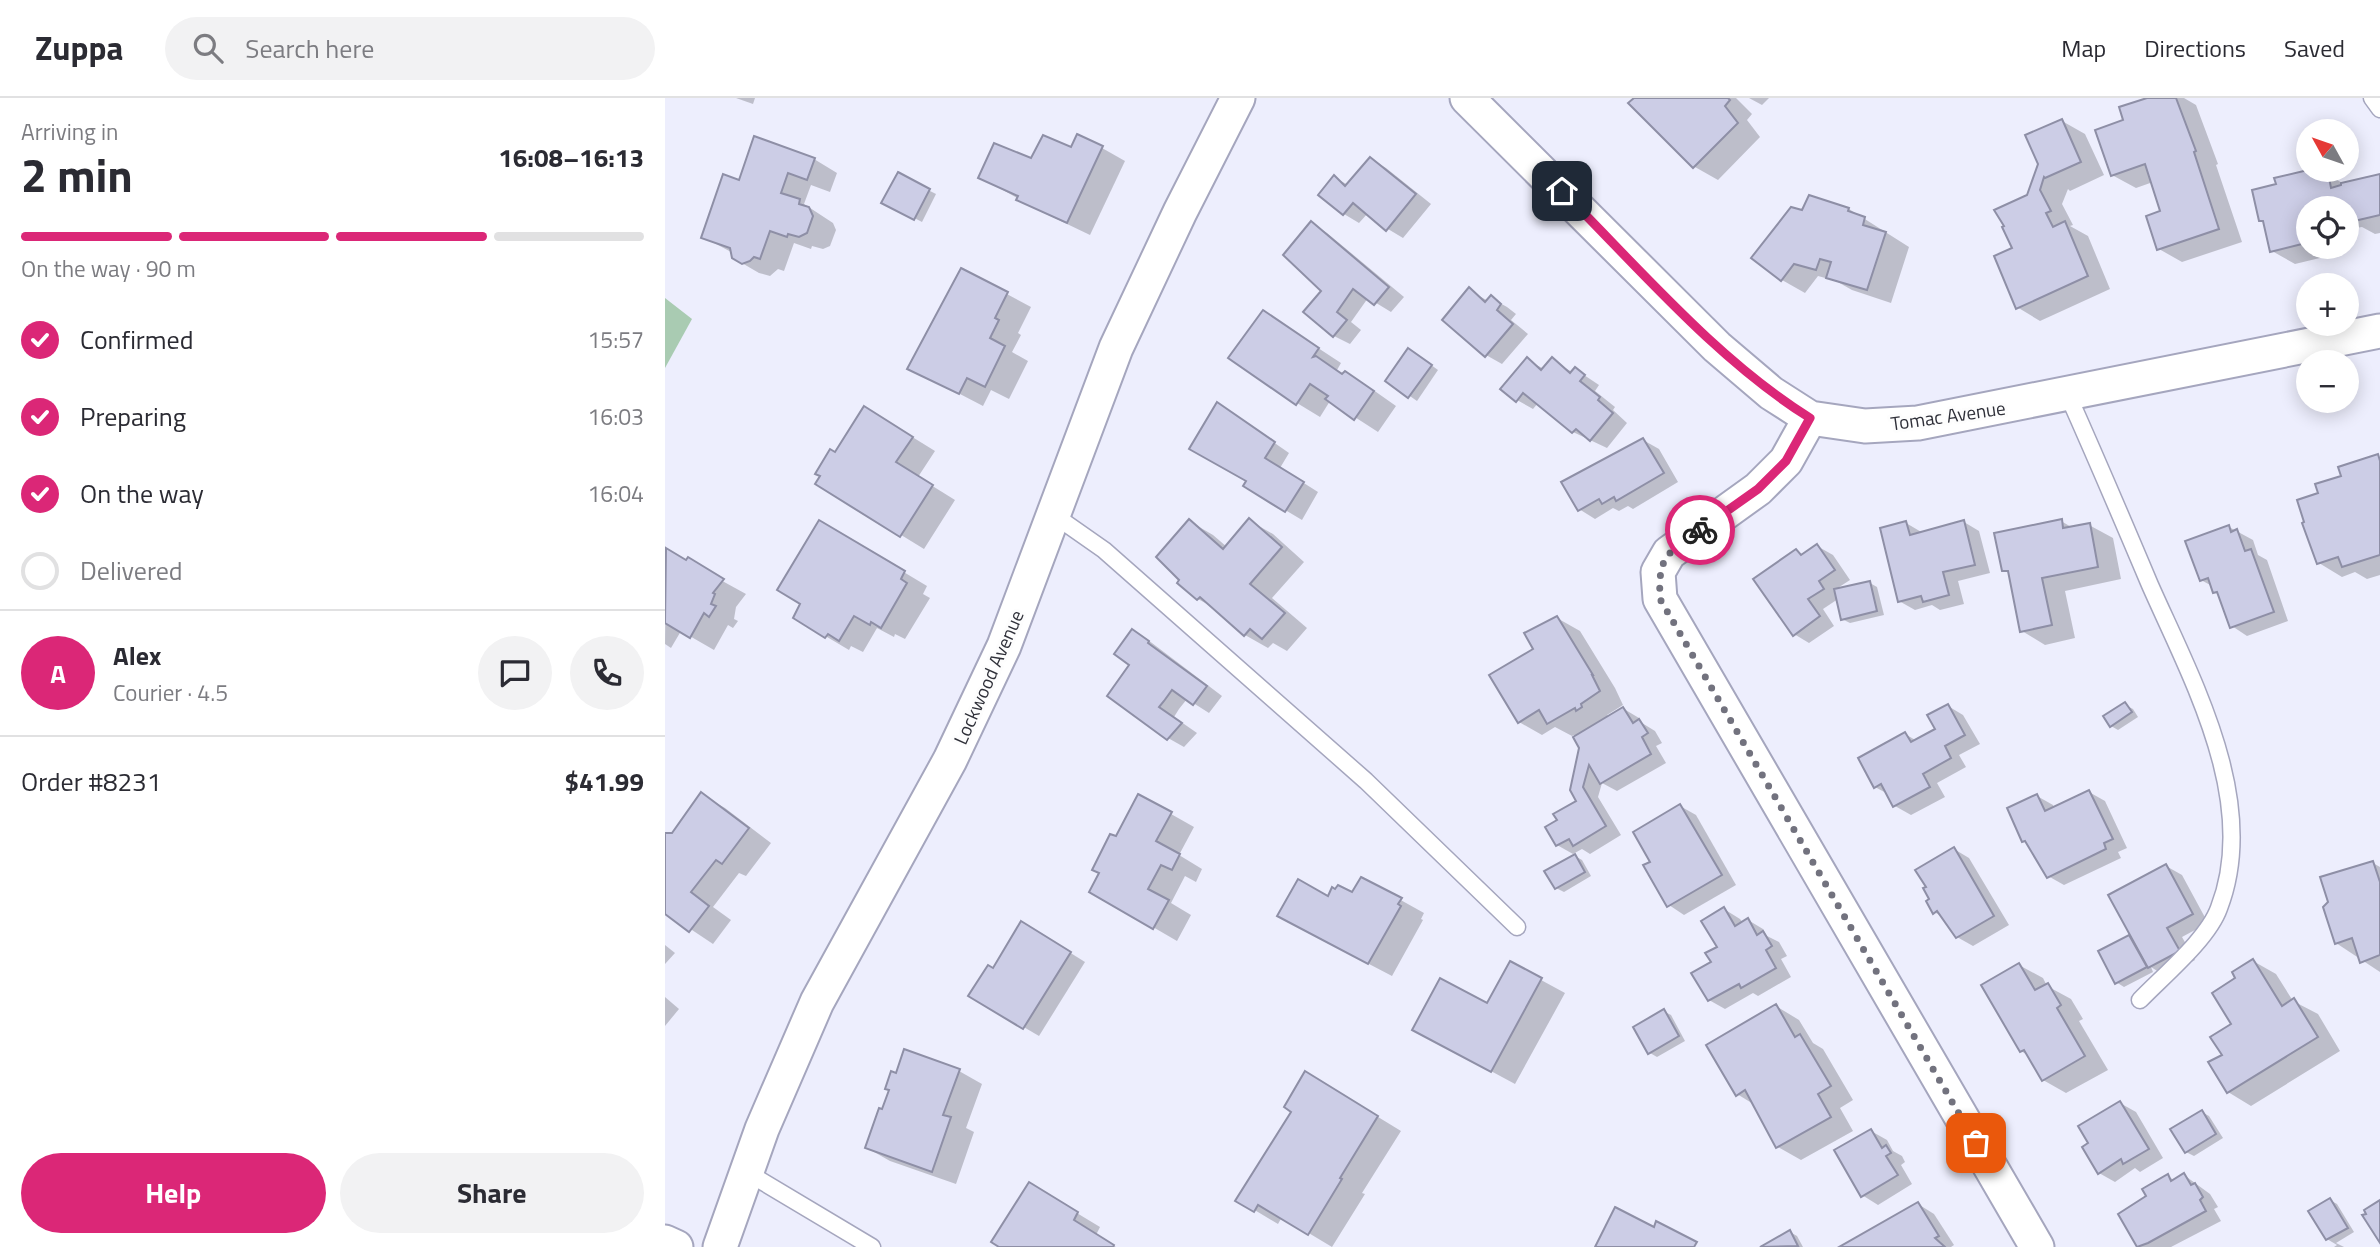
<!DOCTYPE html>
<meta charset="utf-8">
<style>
:root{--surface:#fff;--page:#f2f2f3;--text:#2b2b33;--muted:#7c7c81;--line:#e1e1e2;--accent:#db2777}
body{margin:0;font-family:"Titillium Web",sans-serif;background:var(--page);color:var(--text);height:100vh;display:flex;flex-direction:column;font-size:26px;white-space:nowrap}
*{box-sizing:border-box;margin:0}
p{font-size:23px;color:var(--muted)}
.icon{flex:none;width:38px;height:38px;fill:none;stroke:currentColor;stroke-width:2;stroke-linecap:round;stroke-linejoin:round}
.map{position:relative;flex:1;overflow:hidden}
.side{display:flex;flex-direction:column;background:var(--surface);width:665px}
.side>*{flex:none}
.needle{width:46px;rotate:310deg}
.fabs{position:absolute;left:1631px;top:21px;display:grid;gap:14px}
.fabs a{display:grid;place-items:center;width:63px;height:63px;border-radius:50%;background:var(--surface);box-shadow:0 4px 18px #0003;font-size:35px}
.pin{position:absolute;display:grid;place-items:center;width:60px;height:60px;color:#fff;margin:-30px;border-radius:14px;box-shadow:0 4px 10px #0006}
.courier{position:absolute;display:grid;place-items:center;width:70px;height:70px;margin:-35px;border:5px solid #db2777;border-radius:50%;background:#fff;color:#222;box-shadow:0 2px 9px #0007}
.headline em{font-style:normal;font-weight:700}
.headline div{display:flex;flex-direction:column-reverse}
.headline{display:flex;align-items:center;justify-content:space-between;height:119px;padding:0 21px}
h1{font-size:46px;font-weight:700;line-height:52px}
.bar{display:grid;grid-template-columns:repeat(4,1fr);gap:10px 7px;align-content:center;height:84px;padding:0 21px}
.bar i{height:9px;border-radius:5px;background:var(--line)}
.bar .selected{background:var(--accent)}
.bar p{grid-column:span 4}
.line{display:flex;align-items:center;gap:18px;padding:0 21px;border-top:2px solid var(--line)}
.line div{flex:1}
.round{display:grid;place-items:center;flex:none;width:74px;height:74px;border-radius:37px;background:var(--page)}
ol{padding:0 21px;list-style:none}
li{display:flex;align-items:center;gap:21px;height:77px}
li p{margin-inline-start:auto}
li .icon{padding:7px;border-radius:50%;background:var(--accent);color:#fff;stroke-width:4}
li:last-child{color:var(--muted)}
li i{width:38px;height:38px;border:4px solid var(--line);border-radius:50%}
.action{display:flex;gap:14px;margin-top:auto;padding:14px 21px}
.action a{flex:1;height:80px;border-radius:42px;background:var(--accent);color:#fff;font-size:28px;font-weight:700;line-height:80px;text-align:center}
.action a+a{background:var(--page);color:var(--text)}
header{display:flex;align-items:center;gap:42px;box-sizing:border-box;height:98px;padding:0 35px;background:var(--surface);border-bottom:2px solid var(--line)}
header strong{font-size:33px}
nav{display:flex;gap:38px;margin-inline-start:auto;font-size:24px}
.search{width:490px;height:63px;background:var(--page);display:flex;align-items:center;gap:18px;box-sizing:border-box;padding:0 24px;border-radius:38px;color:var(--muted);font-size:26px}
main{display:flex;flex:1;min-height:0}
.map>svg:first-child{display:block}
</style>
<header>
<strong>Zuppa</strong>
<div class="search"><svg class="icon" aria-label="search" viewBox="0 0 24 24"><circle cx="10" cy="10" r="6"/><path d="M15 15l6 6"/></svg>Search here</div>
<nav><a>Map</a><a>Directions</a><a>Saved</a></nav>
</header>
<main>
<section class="side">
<div class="headline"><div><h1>2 min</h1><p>Arriving in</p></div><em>16:08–16:13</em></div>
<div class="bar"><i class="selected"></i><i class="selected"></i><i class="selected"></i><i></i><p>On the way · 90 m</p></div>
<ol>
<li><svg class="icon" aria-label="check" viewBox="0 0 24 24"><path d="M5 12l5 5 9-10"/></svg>Confirmed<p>15:57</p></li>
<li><svg class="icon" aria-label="check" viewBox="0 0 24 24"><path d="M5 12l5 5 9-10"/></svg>Preparing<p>16:03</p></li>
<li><svg class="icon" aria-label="check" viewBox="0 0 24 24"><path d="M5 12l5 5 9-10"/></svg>On the way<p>16:04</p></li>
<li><i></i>Delivered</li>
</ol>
<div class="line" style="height:126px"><b class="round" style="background:var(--accent);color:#fff">A</b><div><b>Alex</b><p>Courier · 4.5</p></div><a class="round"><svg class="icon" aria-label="chat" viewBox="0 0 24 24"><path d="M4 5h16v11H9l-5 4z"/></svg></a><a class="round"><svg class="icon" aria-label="phone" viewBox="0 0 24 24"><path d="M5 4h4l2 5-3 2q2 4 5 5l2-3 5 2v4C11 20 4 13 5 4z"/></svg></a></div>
<div class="line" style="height:91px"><div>Order #8231</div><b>$41.99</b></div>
<div class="action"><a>Help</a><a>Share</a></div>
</section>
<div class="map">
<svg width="1715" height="1149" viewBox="0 0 1715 1149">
<rect width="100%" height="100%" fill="#edeefd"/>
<path fill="#a9cbb2" d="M0 200 27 221 0 270Z"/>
<g fill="#0003">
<path d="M71 0H90L88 6Z"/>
<path d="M971 0H1071L1087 16 1082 22 1095 39 1053 82 1030 69 966 5Z"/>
<path d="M1084 0H1104L1097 7Z"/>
<path d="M1487 0H1519L1531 7 1553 66 1551 67 1577 144 1517 164 1494 151 1498 114 1488 84 1471 90 1447 77 1460 23Z"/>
<path d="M1397 23 1420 36 1439 77 1405 93 1403 91 1397 106 1408 127 1405 128 1423 138 1445 191 1375 223 1352 209 1349 151 1364 98Z"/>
<path d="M437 50 460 63 425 137 377 114 315 79 407 52Z"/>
<path d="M149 61 172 75 165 94 146 87 139 106 168 125 171 132 165 148 158 151 147 148 146 151 129 145 119 173 113 171 105 178 94 175 70 161 68 155 38 139 76 84Z"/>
<path d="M706 61 721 70 766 106 738 140 723 131 703 115 694 125 679 116 655 97 669 79 683 87Z"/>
<path d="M1645 73 1654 78 1662 76 1679 86 1715 79V135L1710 136 1697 129 1685 131 1687 143 1682 144V110H1643V149H1661L1657 150 1659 159 1630 166 1607 153 1600 125 1596 122 1613 88Z"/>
<path d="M233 77 271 96 257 124 219 104Z"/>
<path d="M1145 99 1184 111 1244 149 1226 205 1187 192 1171 183 1153 178 1140 195 1117 182Z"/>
<path d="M646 126 662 135 739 199 726 214 703 200 686 224 696 232 685 246 669 238 658 193Z"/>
<path d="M297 172 366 209 353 235 356 237 347 254 363 263 344 301 326 292 318 308 245 270Z"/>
<path d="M804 192 823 203 826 200 842 209 851 216 846 222 863 236 837 266 821 257 779 222Z"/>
<path d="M598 214 676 265 672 272 704 289 731 308 713 334 665 303 655 319 632 305Z"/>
<path d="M751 256 773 272 752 303 722 282Z"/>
<path d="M862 262 879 271 887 262 907 274 910 271 934 287 930 293 950 309 948 312 962 325 942 350 908 334 873 305 868 311 852 302Z"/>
<path d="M568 316 624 355 615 370 653 394 637 422 580 388 584 383Z"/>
<path d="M223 324 270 353 253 379 290 402 259 451 153 386 171 356Z"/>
<path d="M978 342 994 351 1013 384 968 411 963 408 954 413 948 410 930 421 914 411Z"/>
<path d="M1713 358 1715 359V477L1702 481 1690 474 1677 479 1654 465 1655 396Z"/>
<path d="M524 423 548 437 562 449 585 423 608 436 639 464 607 500 642 530 622 553 608 545 603 550 580 537 551 511 533 501 514 484Z"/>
<path d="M1396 423 1408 430 1424 427 1448 440 1456 481 1400 493 1410 540 1380 547 1357 533 1346 476 1339 472Z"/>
<path d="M1299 424 1314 433 1325 475 1293 483 1299 506 1275 512 1267 507 1250 512 1234 503 1241 425 1258 435Z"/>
<path d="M1564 429 1588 442 1593 457 1602 462 1623 523 1582 538 1567 528 1555 498 1550 494 1547 488 1536 482Z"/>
<path d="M177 437 262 488 258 496 265 500 240 541 230 536 229 539 212 530 198 554 186 548 184 552 130 520Z"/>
<path d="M1152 448 1168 457 1185 482 1168 493 1205 485 1212 489 1219 517 1185 525 1177 521 1173 501 1158 511 1169 528 1144 545 1129 536 1131 453 1139 457Z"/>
<path d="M1 452 81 496 71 509 69 521 73 523 68 530 63 527 49 552 16 533 6 550 0 546Z"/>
<path d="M892 520 915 533 950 590 958 607 942 617 944 619 959 611 974 620 977 625 990 633 997 645 991 648 1001 665 952 693 937 685 933 699 956 737 925 756 917 751 908 756 892 747 894 723 913 703 916 649 909 637 907 638 890 629 877 637 854 624 870 551Z"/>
<path d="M468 533 483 542 557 598 544 615 522 601 514 611 509 619 532 635 519 649 503 640Z"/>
<path d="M1460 607 1468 611 1473 619 1453 632 1446 628Z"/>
<path d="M1283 608 1298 617 1315 646 1294 657 1301 669 1272 685 1280 699 1246 717 1230 708 1223 696 1210 689 1240 636 1252 643 1272 632Z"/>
<path d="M1424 694 1440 703 1462 750 1453 754 1456 760 1399 787 1383 778 1364 746 1359 743 1372 698 1388 707 1389 711Z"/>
<path d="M37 697 60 710 106 745 81 778 74 775 48 809 66 822 48 846 0 814V737L8 736Z"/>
<path d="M1015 708 1031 717 1071 787 1019 817 1004 807 987 764Z"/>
<path d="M506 716 529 729 514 757 537 771 531 784 520 778 506 805 526 817 512 843 426 793 451 741Z"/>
<path d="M1289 751 1304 760 1344 827 1308 848 1292 839 1277 818 1269 814Z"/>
<path d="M910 758 917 762 926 778 899 794 891 790Z"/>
<path d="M1708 765 1715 769V874L1671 845Z"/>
<path d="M1501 768 1517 777 1543 825 1517 839 1530 862 1500 878 1486 869 1488 874 1459 889 1451 884 1464 839 1470 842Z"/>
<path d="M698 781 759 815 756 821 758 822 727 878 637 831 664 800 687 797Z"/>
<path d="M1059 811 1075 821 1078 825 1083 822 1098 831 1102 838 1114 844 1122 858 1116 861 1126 879 1093 898 1088 895 1060 911 1044 902Z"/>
<path d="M372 834 420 864 374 938 306 898 328 872Z"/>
<path d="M0 847 10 855 0 866Z"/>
<path d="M1588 863 1611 876 1628 903 1653 916 1675 953 1586 1008 1563 994 1559 958 1568 927 1572 881Z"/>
<path d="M845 865 900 895 850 986 772 944 822 907Z"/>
<path d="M1354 867 1378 880 1382 888 1406 901 1418 921 1414 923 1443 972 1401 995 1378 982 1364 958 1356 953Z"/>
<path d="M0 899 14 911 0 928Z"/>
<path d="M1111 908 1134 922 1148 945 1158 951 1188 1002 1175 1010 1188 1033 1136 1062 1113 1049 1090 1007 1072 996Z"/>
<path d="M998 913 1006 917 1020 943 992 959 985 955Z"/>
<path d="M294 973 317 986 301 1030 309 1034 291 1086 225 1063 202 1050Z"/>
<path d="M664 989 736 1033 697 1095 700 1096 667 1149 617 1119 613 1126 573 1102Z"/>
<path d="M1455 1005 1471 1014 1498 1060 1475 1074 1470 1070 1450 1084 1434 1075 1426 1046Z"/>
<path d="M1537 1014 1544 1018 1558 1040 1529 1058 1521 1054Z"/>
<path d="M1206 1033 1222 1042 1228 1053 1237 1058 1240 1064 1236 1067 1247 1086 1213 1107 1197 1097Z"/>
<path d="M1519 1077 1545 1096 1553 1109 1549 1111 1556 1123 1506 1149H1474L1456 1117 1483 1099 1503 1078 1510 1083Z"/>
<path d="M387 1100 435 1129 431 1137 451 1149H337Z"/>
<path d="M1665 1102 1672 1106 1689 1134 1671 1145 1679 1149H1669L1672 1147 1662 1141Z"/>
<path d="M1253 1106 1269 1116 1289 1147 1286 1149H1178Z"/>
<path d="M1125 1134 1132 1138 1138 1149H1099Z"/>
</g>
<g fill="#cccde6" stroke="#8e8fa6" stroke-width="2">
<path d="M969 0H1063L1065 2 1060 8 1073 25 1028 70 963 5Z"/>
<path d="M1482 0H1511L1531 53 1529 54 1554 131 1492 152 1481 118 1495 113 1480 66 1446 78 1430 32 1458 22 1454 9Z"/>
<path d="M1397 21 1416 64 1380 80 1379 79 1375 92 1386 113 1381 115 1388 129 1400 123 1423 178 1351 211 1329 158 1347 150 1337 129 1339 128 1329 112 1362 97 1373 66 1360 37Z"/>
<path d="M412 36 438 48 402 125 351 102 353 98 313 80 329 45 366 60 378 37 406 49Z"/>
<path d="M89 38 150 60 142 82 123 75 116 95 135 101 134 106 144 109 148 118 142 135 134 139 123 136 122 139 105 133 95 161 89 159 85 163 77 166 67 160 65 150 36 140 58 76 74 82Z"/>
<path d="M705 59 751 96 721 133 688 105 678 117 653 97 669 77 680 88Z"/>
<path d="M1643 72H1645L1647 78 1663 74 1666 90 1676 87V85L1715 76V117L1685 124 1682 110H1643V135L1634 137 1637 146 1605 154 1598 123H1594L1587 92 1611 86 1609 80Z"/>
<path d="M233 74 265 91 249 122 216 105Z"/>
<path d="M1144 97 1184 110 1183 113 1200 119 1198 127 1221 134 1202 192 1161 180 1166 164 1155 161 1151 172 1129 166 1116 183 1086 160 1126 109 1137 112Z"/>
<path d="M646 123 724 189 709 207 688 191 672 214 682 222 668 239 638 214 656 193 618 157Z"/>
<path d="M296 170 343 194 330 220 334 222 325 240 340 248 320 289 302 280 294 296 242 271Z"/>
<path d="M804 189 820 204 826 197 836 206 832 212 848 226 820 259 777 222Z"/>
<path d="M598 212 654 250 648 259 651 258 677 276 680 273 709 293 689 322 660 301 663 298 645 286 631 307 563 260Z"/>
<path d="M743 250 767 267 743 300 720 283Z"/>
<path d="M862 259 876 272 887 259 905 275 910 269 920 277 915 283 935 299 933 302 948 315 925 343 911 331 907 335 858 295 851 304 835 291Z"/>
<path d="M552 304 610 344 600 360 639 384 620 414 578 388 581 383 524 351Z"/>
<path d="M199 308 248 339 231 364 268 387 235 439 150 386 155 378 150 376 165 351 170 354Z"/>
<path d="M978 340 999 375 951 403 949 399 937 406 934 401 913 413 896 384Z"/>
<path d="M1713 356 1715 363V457L1677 469 1673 459 1652 466 1637 425 1639 424 1632 402 1653 395 1650 386 1676 378 1673 369Z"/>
<path d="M584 420 617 449 585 486 620 515 597 541 585 531 579 538 535 499 532 502 512 485 514 482 491 459 524 421 558 451Z"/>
<path d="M1397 421 1398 430 1425 425 1433 469 1377 480 1387 527 1355 534 1343 473H1337L1329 435Z"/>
<path d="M154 422 240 473 236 481 242 485 216 530 206 524 205 527 189 518 174 543 163 536 160 540 128 520 135 506 112 492Z"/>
<path d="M1299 422 1310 467 1278 474 1284 497 1258 504 1256 498 1233 504 1215 430 1241 423 1245 437Z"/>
<path d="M1564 427 1566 434 1572 431 1580 453 1586 451 1609 514 1565 530 1552 494 1548 495 1543 480 1535 483 1520 443Z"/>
<path d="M1152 446 1170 472 1154 483 1159 491 1143 501 1155 518 1128 538 1088 481 1131 451 1136 457Z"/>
<path d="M1 450 21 462 23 459 59 481 48 495 50 496 46 506 51 508 44 519 39 515 25 540 0 525Z"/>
<path d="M1205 483 1212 513 1176 522 1169 491Z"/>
<path d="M892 518 928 577H927L935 593 916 606 917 609 911 613 910 610 882 626 874 612 853 625 824 577 868 551 859 535Z"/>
<path d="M467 531 484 543 483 545 542 588 528 607 507 592 499 603 494 609 517 625 502 642 442 598 464 567 449 556Z"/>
<path d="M1460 604 1467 614 1445 629 1438 618Z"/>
<path d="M1283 606 1300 637 1280 648 1286 660 1258 676 1265 689 1228 709 1216 686 1209 690 1193 660 1240 634 1246 644 1270 631 1262 617Z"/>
<path d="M958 609 968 625 974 621 983 635 977 639 986 656 935 686 924 667 918 689 941 728 908 748 904 741 891 748 880 729 892 722 888 716 911 703 905 692 914 650 908 639Z"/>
<path d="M1424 692 1448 741 1439 745 1441 751 1382 780 1360 743 1357 744 1342 710 1372 696 1380 713Z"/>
<path d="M36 694 84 730 57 766 51 762 26 794 44 808 24 834 0 816V735H7Z"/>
<path d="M473 696 507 714 491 743 515 756 507 772 496 767 483 791 504 802 488 831 424 794 434 775 427 772 445 736 451 738Z"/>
<path d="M1015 706 1057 777 1002 809 978 767 985 764 968 734Z"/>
<path d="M1289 749 1329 818 1291 840 1272 813 1268 816 1261 803 1264 801 1258 790 1261 789 1250 772Z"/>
<path d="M910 756 920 774 890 791 879 773Z"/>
<path d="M1708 763 1715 784V857L1695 865 1687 840 1670 846 1658 809 1663 804 1655 779Z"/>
<path d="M1501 766 1528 816 1502 830 1515 853 1483 870 1443 797Z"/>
<path d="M696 779 737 800 733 806 736 808 703 866 612 818 633 781 663 798 667 789 670 791 673 787 687 794Z"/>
<path d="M1059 809 1070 828 1083 820 1092 837 1098 833 1107 848 1101 852 1111 870 1076 890 1074 886 1043 903 1026 875 1046 864 1040 855 1052 849 1036 823Z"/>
<path d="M356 823 406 854 358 931 303 898 323 867 328 870Z"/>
<path d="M1464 837 1482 869 1450 886 1433 853Z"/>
<path d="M1588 861 1617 908 1629 900 1653 939 1562 995 1543 964 1557 957 1545 939 1566 926 1547 895 1570 880 1567 874Z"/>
<path d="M845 863 877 880 826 974 747 932 775 880 822 905Z"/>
<path d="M1354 865 1370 892 1383 885 1396 907 1392 910 1420 958 1377 983 1359 952 1355 954 1316 887Z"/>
<path d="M1111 906 1130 939 1135 936 1166 988 1153 996 1166 1019 1111 1050 1080 992 1071 998 1041 947Z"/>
<path d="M999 911 1014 938 983 956 968 929Z"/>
<path d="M239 951 295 971 278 1017 286 1019 267 1074 200 1050 214 1010 217 1011 224 992 220 991 226 973 231 975Z"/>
<path d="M640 973 713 1018 675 1080 677 1081 643 1137 593 1107 589 1114 570 1103 626 1014 619 1009Z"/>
<path d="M1455 1003 1484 1051 1458 1066 1456 1061 1433 1076 1417 1049 1423 1045 1413 1028Z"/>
<path d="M1537 1012 1551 1036 1520 1055 1505 1031Z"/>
<path d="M1206 1031 1217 1050 1221 1047 1226 1055 1221 1058 1233 1077 1196 1099 1169 1052Z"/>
<path d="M1519 1075 1526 1087 1530 1085 1538 1099 1535 1102 1541 1113 1483 1145 1472 1149 1453 1116 1481 1098 1477 1091 1503 1076 1506 1083Z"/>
<path d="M364 1084 413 1114 409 1122 449 1147 448 1149H334L326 1144Z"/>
<path d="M1665 1100 1683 1130 1661 1142 1643 1113Z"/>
<path d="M1715 1102V1145L1697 1117 1701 1116 1699 1112Z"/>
<path d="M1253 1104 1274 1138 1270 1140 1280 1149H1174Z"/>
<path d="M950 1109 989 1129 991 1123 1032 1144 1029 1149H930Z"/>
<path d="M1125 1132 1133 1148 1095 1149Z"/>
</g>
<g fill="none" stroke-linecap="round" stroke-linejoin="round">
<g stroke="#a5a6be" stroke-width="19">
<g id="lane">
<path d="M1707 0 1715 11"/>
<path d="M1403 297C1431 360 1458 423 1485 487 1527 582 1595 704 1554 810 1543 841 1498 878 1475 902"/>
<path d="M389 417 439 452 701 683 852 829"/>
<path d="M83 1075 207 1149"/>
</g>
</g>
<g stroke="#a5a6be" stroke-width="37">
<g id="street">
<path d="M802 0 1052 249 1106 295 1145 320 1200 328 1253 325 1715 233"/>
<path d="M1145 320 1121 363 1093 391 1004 455 993 474 995 501 1372 1149"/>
<path d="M0 1144 11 1149"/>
<path d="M55 1149 97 1031 152 904 285 662 339 548 451 250 515 114 573 0"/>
</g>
</g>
<use href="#lane" stroke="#fff" stroke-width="16"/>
<use href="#street" stroke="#fff" stroke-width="33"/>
</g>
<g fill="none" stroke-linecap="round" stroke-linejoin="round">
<path stroke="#72727e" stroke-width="7" stroke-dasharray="0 12.6" d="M1035 432C1002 456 993 457 995 501L1311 1045"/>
<path stroke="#db2777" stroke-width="9" d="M897 93C974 170 1052 262 1145 320L1121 363 1093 391 1035 432"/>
</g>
<g text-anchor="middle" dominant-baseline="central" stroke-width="6" stroke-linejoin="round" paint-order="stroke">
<g font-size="19" fill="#2f3039" stroke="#fdfdfd">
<text transform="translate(1283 317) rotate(-8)">Tomac Avenue</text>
<text transform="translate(323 579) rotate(-66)">Lockwood Avenue</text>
</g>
</g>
</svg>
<div class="fabs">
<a><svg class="needle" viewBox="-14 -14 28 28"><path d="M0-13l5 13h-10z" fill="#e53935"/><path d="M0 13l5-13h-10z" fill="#7c7c81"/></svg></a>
<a><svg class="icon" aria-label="locate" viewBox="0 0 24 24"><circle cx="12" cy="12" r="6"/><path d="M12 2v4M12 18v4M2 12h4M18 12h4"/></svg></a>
<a>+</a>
<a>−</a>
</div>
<div class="pin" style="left:1311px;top:1045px;background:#ea580c"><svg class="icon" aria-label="bag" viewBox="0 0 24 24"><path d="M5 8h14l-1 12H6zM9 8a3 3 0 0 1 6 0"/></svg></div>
<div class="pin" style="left:897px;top:93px;background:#1f2937"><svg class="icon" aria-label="home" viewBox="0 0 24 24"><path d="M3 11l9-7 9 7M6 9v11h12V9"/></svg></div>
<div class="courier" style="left:1035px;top:432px"><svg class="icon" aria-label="bike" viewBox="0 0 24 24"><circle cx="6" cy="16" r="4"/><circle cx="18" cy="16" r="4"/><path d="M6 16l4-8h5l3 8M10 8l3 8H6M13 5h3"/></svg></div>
</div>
</main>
